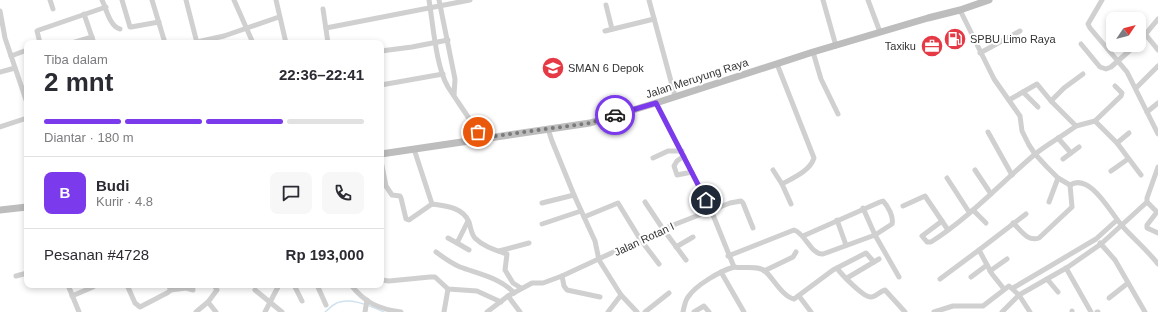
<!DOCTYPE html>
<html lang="id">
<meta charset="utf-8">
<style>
:root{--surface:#fff;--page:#f7f7f7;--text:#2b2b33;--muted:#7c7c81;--line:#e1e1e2;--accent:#7c3aed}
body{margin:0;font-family:Helvetica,sans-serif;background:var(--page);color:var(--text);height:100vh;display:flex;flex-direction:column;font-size:15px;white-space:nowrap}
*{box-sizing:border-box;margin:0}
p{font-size:13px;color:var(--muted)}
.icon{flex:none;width:22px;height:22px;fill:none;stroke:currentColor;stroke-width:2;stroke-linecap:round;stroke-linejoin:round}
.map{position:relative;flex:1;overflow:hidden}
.panel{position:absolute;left:24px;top:40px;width:360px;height:248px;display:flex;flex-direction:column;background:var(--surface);border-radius:8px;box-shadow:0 2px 6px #0003}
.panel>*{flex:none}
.needle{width:26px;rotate:55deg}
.fabs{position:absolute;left:1106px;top:12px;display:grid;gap:8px}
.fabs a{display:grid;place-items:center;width:40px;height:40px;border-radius:8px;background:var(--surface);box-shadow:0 2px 6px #0003;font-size:20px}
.pin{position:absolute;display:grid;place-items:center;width:34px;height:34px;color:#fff;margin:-17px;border:2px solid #fff;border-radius:50%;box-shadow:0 1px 4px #0007}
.courier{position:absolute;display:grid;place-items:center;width:40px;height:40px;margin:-20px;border:3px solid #7c3aed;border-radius:50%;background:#fff;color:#222;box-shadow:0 1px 5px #0007}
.headline em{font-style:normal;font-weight:800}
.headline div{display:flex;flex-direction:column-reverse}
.headline{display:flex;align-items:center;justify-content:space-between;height:68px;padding:0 20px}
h1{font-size:26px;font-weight:800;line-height:30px}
.bar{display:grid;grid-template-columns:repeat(4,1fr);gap:6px 4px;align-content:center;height:48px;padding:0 20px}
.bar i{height:5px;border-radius:3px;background:var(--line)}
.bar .selected{background:var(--accent)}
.bar p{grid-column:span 4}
.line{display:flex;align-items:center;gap:10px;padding:0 20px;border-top:1px solid var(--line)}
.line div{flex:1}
.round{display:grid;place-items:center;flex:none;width:42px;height:42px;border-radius:8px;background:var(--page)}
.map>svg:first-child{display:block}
</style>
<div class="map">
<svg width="1158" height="312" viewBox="0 0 1158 312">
<rect width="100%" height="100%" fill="#fff"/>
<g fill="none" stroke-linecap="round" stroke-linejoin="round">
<path stroke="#cfe2ee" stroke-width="1.5" d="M325 312C328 310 331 306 335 304 349 296 370 306 384 312"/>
<g stroke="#d0d0d0" stroke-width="5">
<path d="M50 0 53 9"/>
<path d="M102 0C106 8 110 27 120 29"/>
<path d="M122 0 130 27H131L159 22"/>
<path d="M152 0 165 43"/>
<path d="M186 0 197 43"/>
<path d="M234 0 253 43"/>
<path d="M276 0 286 43"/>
<path d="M429 0C433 24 436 67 448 87 459 104 471 120 481 138"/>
<path d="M439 0 455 79 454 95"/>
<path d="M649 0 675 96"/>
<path d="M823 0 836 46"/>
<path d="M868 0 880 32"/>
<path d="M1102 0 1088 24 1090 28 1127 72 1158 134"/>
<path d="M606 5 612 29"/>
<path d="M323 9 328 43"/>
<path d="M960 10 994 79 1020 116 1022 131 1029 145 1035 154 1047 167 1058 178 1070 185C1091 172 1112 216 1124 228 1135 240 1148 251 1158 264"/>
<path d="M0 11 5 38 27 103"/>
<path d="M84 14 94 43"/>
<path d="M326 28 470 0"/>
<path d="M605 31 654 19"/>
<path d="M1146 35 1158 50"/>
<path d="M197 42 224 36 279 17"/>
<path d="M1139 42 1158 19"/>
<path d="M40 43 37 31 39 30 106 7"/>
<path d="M72 43 92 37"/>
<path d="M1081 44 1100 67 1106 69 1111 67 1136 45"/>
<path d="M381 51 412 47 448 40"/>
<path d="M813 52 821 79 838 114"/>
<path d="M980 53 1020 31"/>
<path d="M11 56 27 50"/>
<path d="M777 64 814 158C810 171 793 178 782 184L791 204"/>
<path d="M0 72 15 68"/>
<path d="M381 85 443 74"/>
<path d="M1136 88 1158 66"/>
<path d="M1023 92 1038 107"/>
<path d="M1009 100 1037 84 1051 101 1076 126 1095 121 1117 143 1141 175"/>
<path d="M1051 101 1064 88 1083 74"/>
<path d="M656 103 711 210 734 267C720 271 696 285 688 297 685 301 684 307 683 312"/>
<path d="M1147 112 1158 103"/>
<path d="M1095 121 1121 96 1122 93 1115 86"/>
<path d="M0 127 27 118"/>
<path d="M548 129 552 141 574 195 595 241 599 260 621 295 637 312"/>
<path d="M988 132 1012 175"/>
<path d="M1058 138 1071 153"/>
<path d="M1117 143 1129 133"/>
<path d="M414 149 432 204"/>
<path d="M684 156 677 161 674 166 677 175 692 172"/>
<path d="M653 158 668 151H682"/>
<path d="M1063 159 1079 147"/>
<path d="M381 161 386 186 392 195 400 196 401 198 406 219 409 220 432 204"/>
<path d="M773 170 782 184"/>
<path d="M975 170 991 194"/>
<path d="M1111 171 1128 159"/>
<path d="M947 178 969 212"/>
<path d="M645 202 663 229 686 260"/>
<path d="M1049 202 1058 178"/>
<path d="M1147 202 1157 212 1147 225V228L1158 233"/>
<path d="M542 203 574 195"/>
<path d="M432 204C445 206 463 207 469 222 471 228 471 235 476 239 483 246 497 251 507 254L505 270 513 283 521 288"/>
<path d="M903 206 925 196 948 230"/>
<path d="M863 208 875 235 899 277"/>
<path d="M973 210 986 223"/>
<path d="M584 217 618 203 640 239 659 264"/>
<path d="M837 220 846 245"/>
<path d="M468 221 457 243 469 250"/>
<path d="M942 221 922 236 927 242H931C969 218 1000 184 1034 155 1047 144 1063 136 1076 126"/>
<path d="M1013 223C1021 230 1027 242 1039 238L1072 207 1070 185"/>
<path d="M542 224 581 211"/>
<path d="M448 238 457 243"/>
<path d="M1100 243 1115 260 1145 312"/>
<path d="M676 247 693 237"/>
<path d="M499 251 529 243"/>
<path d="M436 252C444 258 451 263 460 267 479 274 501 278 514 293"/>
<path d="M728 256 794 230C806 234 811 255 823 254L875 235 892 224C894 217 888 206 883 201L880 202 803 236"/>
<path d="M734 267C743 269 757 265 765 271 773 278 783 297 794 299L833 270 866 253 874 262"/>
<path d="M837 268C841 274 864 298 871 297 876 297 880 291 885 290L905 312"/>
<path d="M1066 268 1091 312"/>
<path d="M764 271 793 257 796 252"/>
<path d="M990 271 1007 259"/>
<path d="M721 272 744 312"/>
<path d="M16 276 27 273"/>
<path d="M562 276 564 286 567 290 600 297"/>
<path d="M971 277 987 265"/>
<path d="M847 278 879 259"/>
<path d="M940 279 979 250"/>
<path d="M1047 279 1068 267 1101 244 1147 202V198L1158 167"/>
<path d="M381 280 389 281 430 277H435L448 289 477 291 501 302"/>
<path d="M68 285 79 312"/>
<path d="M127 285 135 303 140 307 167 293 171 290 168 285"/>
<path d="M214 285 217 290 208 302 216 312"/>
<path d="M294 285 302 301"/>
<path d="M317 285 326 305"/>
<path d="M351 285C365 303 379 309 401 312"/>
<path d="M1013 288 1096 239 1117 220"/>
<path d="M1004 289 992 274 979 250 1026 214"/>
<path d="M171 290 186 288 193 290"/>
<path d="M255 290 282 312"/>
<path d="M72 296 93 287"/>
<path d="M508 296 520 312"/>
<path d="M799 296 811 312"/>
<path d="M1109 298 1128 283"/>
<path d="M1072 311V312"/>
<path d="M196 312 208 302"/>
<path d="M265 312 279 285"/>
<path d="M365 312 367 300"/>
<path d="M444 312 448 289"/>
<path d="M487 312 508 296 532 283H543L562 276 663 229 730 203 741 201 743 203 753 228"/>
<path d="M608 312 621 295"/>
<path d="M645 312 669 293"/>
<path d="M694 312 704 306 709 312"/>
<path d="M934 312 953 306H983L1009 286 1019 295 1030 312"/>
<path d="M1002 312 1019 295 1047 279 1058 292"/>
<path d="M1097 312H1098"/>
</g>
<g stroke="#bdbdbd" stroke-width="7">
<path d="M381 154 590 123 656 103 813 52 928 18 960 10 989 0"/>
<path d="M0 210 27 207"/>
</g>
</g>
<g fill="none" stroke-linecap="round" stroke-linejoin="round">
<path stroke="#7a7a7a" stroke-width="4" stroke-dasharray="0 7.2" d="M478 132 481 138 590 123 615 115"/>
<path stroke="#7c3aed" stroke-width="5" d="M615 115 656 103 706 200"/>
</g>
<defs>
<g id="fuel-disc" transform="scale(1.15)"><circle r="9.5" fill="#e63946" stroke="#fff"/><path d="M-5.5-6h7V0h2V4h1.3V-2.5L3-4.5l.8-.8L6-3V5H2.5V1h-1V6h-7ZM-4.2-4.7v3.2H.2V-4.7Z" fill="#fff"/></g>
<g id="office-disc" transform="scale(1.15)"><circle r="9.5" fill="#e63946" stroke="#fff"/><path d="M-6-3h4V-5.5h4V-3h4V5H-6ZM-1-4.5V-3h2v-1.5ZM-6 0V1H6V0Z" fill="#fff"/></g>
<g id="school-disc" transform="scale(1.15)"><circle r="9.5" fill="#e63946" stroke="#fff"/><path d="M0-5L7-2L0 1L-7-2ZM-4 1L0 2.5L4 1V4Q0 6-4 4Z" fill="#fff"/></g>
</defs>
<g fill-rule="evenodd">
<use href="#fuel-disc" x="955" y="39"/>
<use href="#office-disc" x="932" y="46"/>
<use href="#school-disc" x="553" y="68"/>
</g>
<g text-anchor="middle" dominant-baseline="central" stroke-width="4" stroke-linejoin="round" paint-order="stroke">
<g font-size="11" fill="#333" stroke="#fff" text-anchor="start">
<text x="970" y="39">SPBU Limo Raya</text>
<text x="916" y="46" text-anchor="end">Taxiku</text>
<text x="568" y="68">SMAN 6 Depok</text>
</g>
<g font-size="11" fill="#333" stroke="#fff">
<text transform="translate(697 78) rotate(-18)">Jalan Meruyung Raya</text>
<text transform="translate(644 239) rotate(-25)">Jalan Rotan I</text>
</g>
</g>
</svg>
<div class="fabs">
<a><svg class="needle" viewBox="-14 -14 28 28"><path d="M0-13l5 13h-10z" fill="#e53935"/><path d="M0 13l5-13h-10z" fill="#7c7c81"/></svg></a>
</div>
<div class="pin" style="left:478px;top:132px;background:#ea580c"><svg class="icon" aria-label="bag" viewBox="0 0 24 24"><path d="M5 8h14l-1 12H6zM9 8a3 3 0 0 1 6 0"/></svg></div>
<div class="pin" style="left:706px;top:200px;background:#1f2937"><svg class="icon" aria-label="home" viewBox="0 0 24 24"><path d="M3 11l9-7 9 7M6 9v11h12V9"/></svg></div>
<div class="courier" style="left:615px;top:115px"><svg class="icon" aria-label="car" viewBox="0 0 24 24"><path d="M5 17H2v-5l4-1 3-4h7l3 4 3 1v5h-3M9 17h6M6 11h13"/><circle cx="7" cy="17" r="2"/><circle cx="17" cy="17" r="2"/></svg></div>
<section class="panel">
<div class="headline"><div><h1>2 mnt</h1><p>Tiba dalam</p></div><em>22:36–22:41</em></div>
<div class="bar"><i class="selected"></i><i class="selected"></i><i class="selected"></i><i></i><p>Diantar · 180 m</p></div>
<div class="line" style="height:72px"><b class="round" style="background:var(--accent);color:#fff">B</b><div><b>Budi</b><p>Kurir · 4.8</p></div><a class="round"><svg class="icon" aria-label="chat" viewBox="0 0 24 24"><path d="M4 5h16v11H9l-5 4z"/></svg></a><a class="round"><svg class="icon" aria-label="phone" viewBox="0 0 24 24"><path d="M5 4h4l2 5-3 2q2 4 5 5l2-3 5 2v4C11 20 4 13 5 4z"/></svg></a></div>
<div class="line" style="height:52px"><div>Pesanan #4728</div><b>Rp 193,000</b></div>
</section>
</div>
